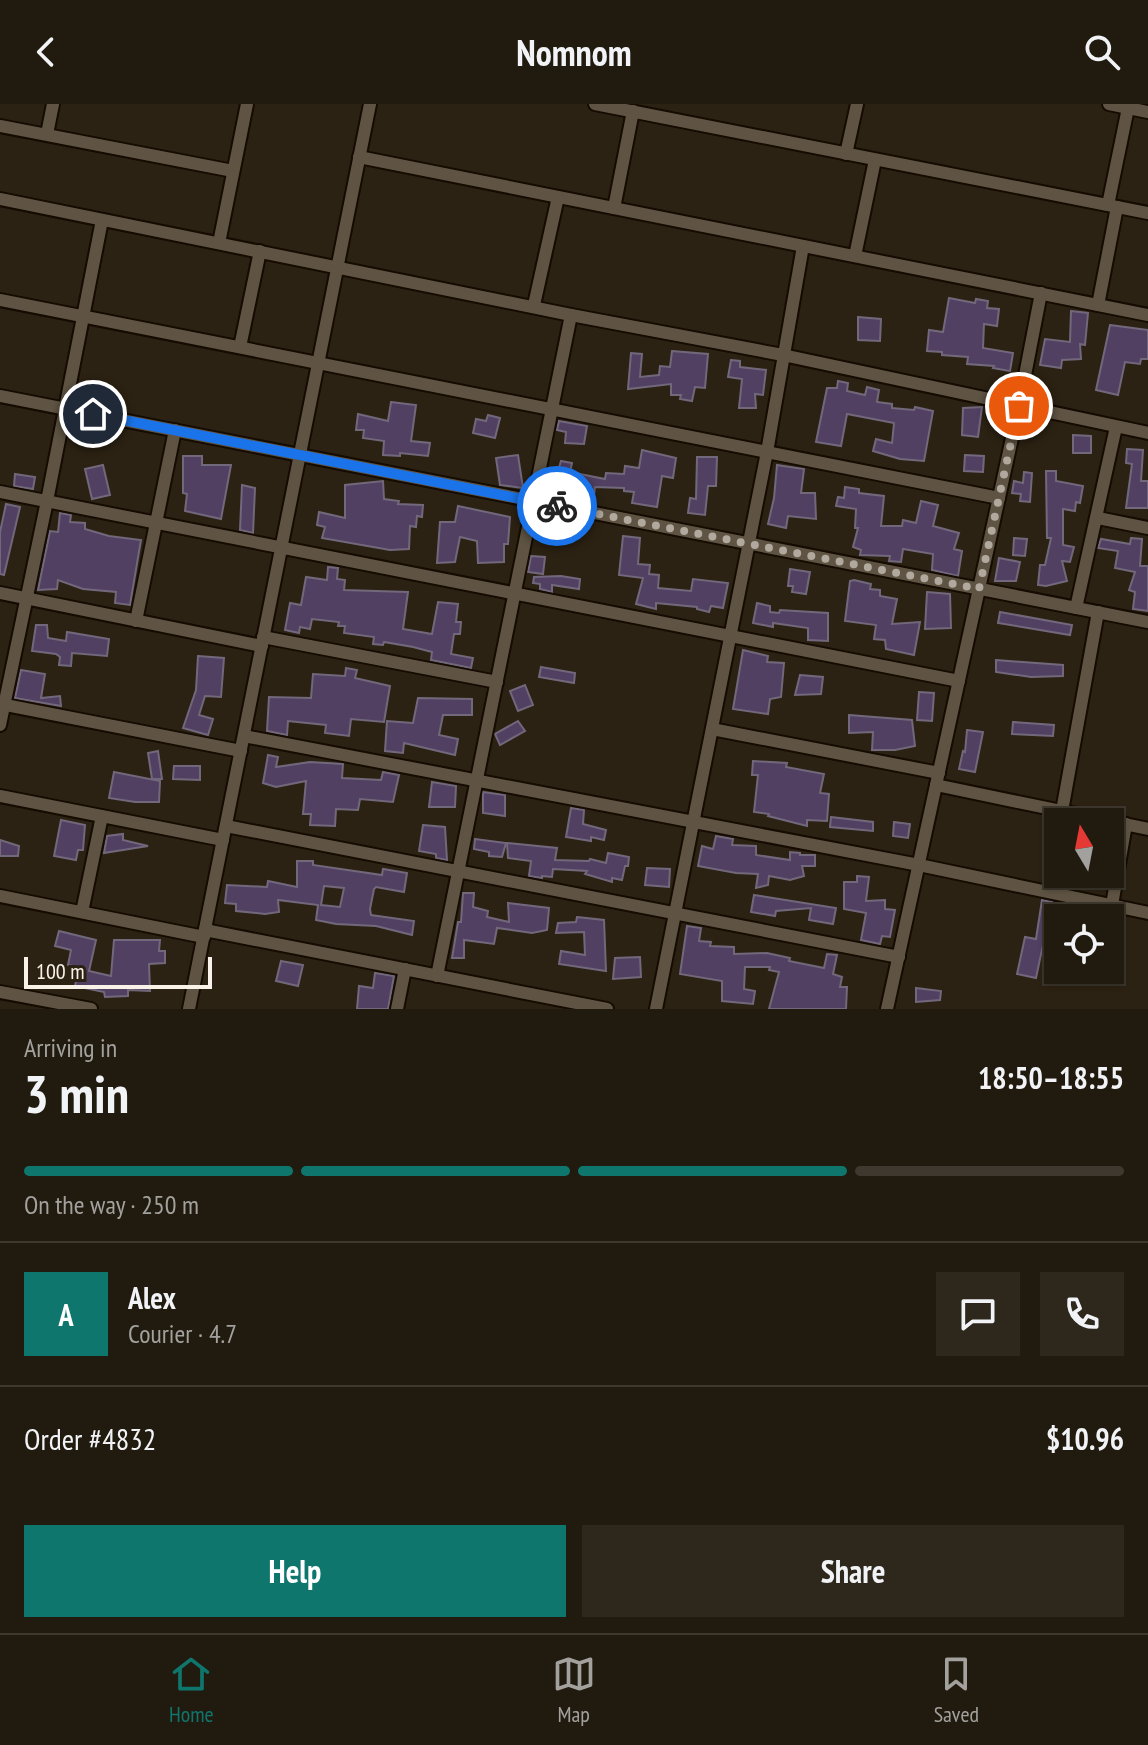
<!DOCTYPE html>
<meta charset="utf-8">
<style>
:root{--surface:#211a0e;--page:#2d271c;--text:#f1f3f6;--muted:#a2a19e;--line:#3e382e;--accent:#0f766e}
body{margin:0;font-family:"PT Sans Narrow",sans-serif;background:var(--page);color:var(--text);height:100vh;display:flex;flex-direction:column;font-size:30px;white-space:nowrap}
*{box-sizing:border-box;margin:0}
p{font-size:26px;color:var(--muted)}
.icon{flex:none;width:44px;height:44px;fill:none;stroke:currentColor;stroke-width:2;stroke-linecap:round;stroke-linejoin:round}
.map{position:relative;height:905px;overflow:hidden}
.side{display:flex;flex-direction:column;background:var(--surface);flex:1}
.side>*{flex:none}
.needle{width:52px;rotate:350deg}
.fabs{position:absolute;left:1044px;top:704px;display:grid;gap:16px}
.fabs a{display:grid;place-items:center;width:80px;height:80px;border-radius:0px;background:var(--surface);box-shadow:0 2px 6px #0004,0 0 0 2px var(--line);font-size:40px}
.scale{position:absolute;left:24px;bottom:20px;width:188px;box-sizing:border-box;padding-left:8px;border:4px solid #f9f2e8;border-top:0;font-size:22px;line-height:28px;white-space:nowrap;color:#f9f2e8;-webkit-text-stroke:6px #2c2213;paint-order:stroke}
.pin{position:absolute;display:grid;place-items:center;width:68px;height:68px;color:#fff;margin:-34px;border:4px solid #fff;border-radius:50%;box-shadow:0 2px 8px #0007}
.courier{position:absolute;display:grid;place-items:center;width:80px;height:80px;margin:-40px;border:6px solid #1a73e8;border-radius:50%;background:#fff;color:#222;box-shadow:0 2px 10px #0007}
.overview em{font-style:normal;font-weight:600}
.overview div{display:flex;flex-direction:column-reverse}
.overview{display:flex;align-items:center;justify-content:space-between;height:136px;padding:0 24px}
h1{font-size:52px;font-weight:600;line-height:60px}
.bar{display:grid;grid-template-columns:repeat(4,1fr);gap:12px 8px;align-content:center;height:96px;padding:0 24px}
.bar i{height:10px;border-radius:6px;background:var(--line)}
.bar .on{background:var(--accent)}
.bar p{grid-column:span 4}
.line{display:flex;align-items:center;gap:20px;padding:0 24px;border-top:2px solid var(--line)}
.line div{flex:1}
.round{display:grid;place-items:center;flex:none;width:84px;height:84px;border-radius:0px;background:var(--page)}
.action{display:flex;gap:16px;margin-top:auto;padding:16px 24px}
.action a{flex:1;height:92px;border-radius:0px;background:var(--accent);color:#fff;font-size:32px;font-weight:600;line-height:92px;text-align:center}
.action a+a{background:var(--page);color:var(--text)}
header{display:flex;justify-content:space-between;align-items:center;height:104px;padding:0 24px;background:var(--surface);font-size:36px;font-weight:600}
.menu{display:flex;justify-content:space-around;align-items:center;height:112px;border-top:2px solid var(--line);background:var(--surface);font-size:22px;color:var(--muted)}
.menu a{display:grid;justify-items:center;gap:4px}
.menu .on{color:var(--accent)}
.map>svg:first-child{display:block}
</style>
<header><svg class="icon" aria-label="back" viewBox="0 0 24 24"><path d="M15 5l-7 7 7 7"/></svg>Nomnom<svg class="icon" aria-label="search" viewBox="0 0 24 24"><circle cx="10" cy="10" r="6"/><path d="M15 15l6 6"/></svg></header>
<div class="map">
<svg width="1148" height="905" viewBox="0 0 1148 905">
<rect width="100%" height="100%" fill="#2c2213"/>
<g fill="#524063" stroke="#71687b" stroke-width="2" fill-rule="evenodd">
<path d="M949 194 975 199 976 195 988 197 987 204 999 205 997 222 984 220 983 244 1013 249 1010 267 993 264 994 262 967 260 968 253 942 251V248L927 247 929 226 943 228Z"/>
<path d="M1071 207 1088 209 1085 241 1080 240 1081 255 1062 256 1061 264 1040 261 1045 235 1070 238Z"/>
<path d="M858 213 881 215 880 237 858 236Z"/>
<path d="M1110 221 1148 226V255H1141L1140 260 1125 258 1118 291 1096 286Z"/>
<path d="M672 247 708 250 705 284 695 283 692 297 680 295 681 291H671V280L628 285 631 249 642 250 640 273 659 271 660 262 670 263Z"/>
<path d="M731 256 740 257V263L766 266 763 291 755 290 756 304H739L742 275 728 273Z"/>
<path d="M838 277 848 279 847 287 865 291 867 283 879 286 877 298 892 300V304L914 306 915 303 933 307 924 357 900 355 873 347 876 335 892 339 894 319 847 310 841 342 816 338 827 284H837Z"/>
<path d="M391 298 416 301 411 337 430 339 428 352 400 349V352L383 351 384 337 363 334 364 326H356L358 310 388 317Z"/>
<path d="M982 303 978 333 962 331 963 304Z"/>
<path d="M488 311 500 314 495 334 473 329 476 315 486 317Z"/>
<path d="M559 317 587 322 584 340 565 339 566 328 557 326Z"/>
<path d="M1073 331 1091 332V349H1073Z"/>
<path d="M1127 345 1143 346 1141 377H1148V404H1126L1132 360 1126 359Z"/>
<path d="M642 346 676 354 673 374 662 372 657 403 632 399 634 388 624 387V384L595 383 594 391 575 388 554 380 561 357 572 359 570 368 605 375 606 369 624 370 625 362 639 364Z"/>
<path d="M518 351 523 384 500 381 496 354Z"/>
<path d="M965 351 984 352 983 368 964 367Z"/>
<path d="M183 352H202V361H231L221 415 185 407 187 390 183 389Z"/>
<path d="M697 353H717L716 382H708L705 411 688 409 690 394 696 395Z"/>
<path d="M103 361 110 391 92 395 85 365Z"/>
<path d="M777 361 804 365 801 389H815L816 415 788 412 786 424 768 420 774 394Z"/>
<path d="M1046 367H1056V377L1083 382 1080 399 1076 398 1075 407 1063 405V441L1074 443 1070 458 1062 457 1067 477 1046 482 1038 481 1040 461H1045L1051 434H1047Z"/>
<path d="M1024 368 1032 369 1030 398 1020 397 1021 390 1012 389 1014 377 1023 379Z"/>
<path d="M15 370 35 373 33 385 14 382Z"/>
<path d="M383 377 384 395 399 397 398 400 423 401 422 413 417 412 416 423 410 422 409 445 390 446 322 434 325 423 317 421 319 408 345 414V381Z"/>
<path d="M242 381 255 384 253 429 240 426Z"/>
<path d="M845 383 859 385V389L884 392 881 422H902L903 416 916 419 921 397 938 401 933 422 959 429 954 445 962 447 958 472 932 466 933 450 903 445 901 458 889 457 890 452 860 451 861 446 853 443 858 424H855L856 405 836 402 838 393 844 394Z"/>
<path d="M6 400 20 403 4 471 0 470V428Z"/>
<path d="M458 402 510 413 508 440H504V458L478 459 477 437 460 433 455 458 437 459 440 418H455Z"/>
<path d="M60 409 71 411 70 418 85 419V425L109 432 141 436 130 501 115 499 116 488 83 485 58 476 57 485 38 486 50 427 58 428Z"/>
<path d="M623 432 640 434 638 460 650 461 649 470 659 471 658 484 691 487 693 475 728 479 723 504 711 502 709 508 697 505V503L656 499V505L636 500 643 474 619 471Z"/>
<path d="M1014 434 1027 435 1025 452 1013 451Z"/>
<path d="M1131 434 1142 435 1140 462H1148V507L1133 505 1135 488 1129 486 1135 468 1115 464 1118 447 1098 444 1101 435 1130 440Z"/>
<path d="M531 452 545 453 543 470 528 468Z"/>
<path d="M999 454 1020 458 1016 477H995Z"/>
<path d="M328 463 338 464 337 475 345 476 344 486 408 488 403 525 432 530 438 498 458 500 456 518H461L460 530H454L451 550 473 554 471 564 431 556 432 548 413 543 384 538 383 541 373 540 374 533 344 529 345 522H338L339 518 312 515 310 525 300 523 299 529 285 526 290 499 301 501 306 473 327 476Z"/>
<path d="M790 465 810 468 806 490 792 488 793 482H788Z"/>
<path d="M561 472 580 475 579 485 552 481V488L540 485V480L533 479 534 473Z"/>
<path d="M854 476 871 480 870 485 880 486V492L897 495 892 520 920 518 914 551 886 545 885 536 874 535 876 521 845 517 850 477Z"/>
<path d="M927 488 950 490 951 524 925 525Z"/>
<path d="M757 499 770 502V508L779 509 780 506 828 509V537L808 536V524L773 519V523L753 519Z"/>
<path d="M1000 508 1072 521 1070 531 998 519Z"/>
<path d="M36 521H47L48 534 66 537 67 528 109 535 107 552 72 549 71 562 59 561 60 553 56 550 32 547Z"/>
<path d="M743 546 768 552 767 558 784 559 781 593 770 595 768 610 733 605Z"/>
<path d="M198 552 224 554 221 593 205 592 199 611 213 615 208 631 183 624 196 586Z"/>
<path d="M996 556 1063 561V572L1031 573 996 568Z"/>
<path d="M541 563 575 569 574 579 539 573Z"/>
<path d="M346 564 357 566 355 574 390 582 384 618 351 615 349 632 325 629 326 621 288 617 287 631 267 627 269 593 311 594 313 570 345 572Z"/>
<path d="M21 566 45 570 41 594 60 592 61 602 15 594Z"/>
<path d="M800 571 823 573 821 590 795 591Z"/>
<path d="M525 581 533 601 518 607 510 587Z"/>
<path d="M919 588 934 589 932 617 917 616Z"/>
<path d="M418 594 472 595V611H443L439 631 458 635 455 651 404 639 403 649 385 647 387 617 413 619Z"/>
<path d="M849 611 912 616 915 642 895 646H872L873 628 849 629Z"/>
<path d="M518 617 525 627 500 641 495 630Z"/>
<path d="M1013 618 1054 621 1053 632 1012 630Z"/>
<path d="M967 626 983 628 975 668 959 665 963 647 965 648Z"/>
<path d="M158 647 162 675H152L148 649Z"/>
<path d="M268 651 278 653 276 663 310 658 343 660 342 674 381 676 383 668 399 671 393 698 360 695 358 706 336 705 335 722 310 721 311 710H303L306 677 276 683 263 679Z"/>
<path d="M753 657 787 659 786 663 824 670 820 689 829 690 827 717 807 716V722L768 712 769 710 754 708 758 671H752Z"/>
<path d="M174 662H200V676L173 675Z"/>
<path d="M114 668 160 677 159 698H135L109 694Z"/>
<path d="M432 678 456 682 455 703H429Z"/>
<path d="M483 688 505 691V712L483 709Z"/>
<path d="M571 704 584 706 583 720 606 726 604 736 591 733V737L566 733Z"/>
<path d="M831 713 873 718V727L830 723Z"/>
<path d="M61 716 85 721 83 746H78L76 756 54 752Z"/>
<path d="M894 718 910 720 908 734 893 732Z"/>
<path d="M423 721 445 723 447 756 436 754V750L419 747Z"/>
<path d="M123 730V736L148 742 104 749 107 732Z"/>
<path d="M716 732 733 735 732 741 756 742V751L790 756V748L800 749V751H815V762H802L804 772 790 776 769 772 768 781 756 784 758 770 736 769 698 762 702 742 713 745Z"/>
<path d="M475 735 506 739 502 753 489 752V748L474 745Z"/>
<path d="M0 736 19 742 18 752H0Z"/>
<path d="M507 739 557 744 555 756 589 757 590 755 606 759 608 749 629 753 628 762H625L622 776 612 774V778L585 770 587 767 553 765 552 773 542 772V774L529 772 531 757 508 754Z"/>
<path d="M297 757H313V761L382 771 383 765 407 769 404 788 376 783 374 785 370 805 371 811 414 817 412 831 376 822 336 820 316 816 318 801 278 796 279 808 265 810 236 807V800L225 799 227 781 267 783 268 777 297 783ZM324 782 344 784 340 803 321 801Z"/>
<path d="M647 764 670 765 669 783 645 781Z"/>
<path d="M857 772 869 773 866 797 885 796V805L895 806 890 833 882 832 880 840 861 836 866 809 844 805V778H857Z"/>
<path d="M463 789H474L473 803 488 807 487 813 509 818 508 799 549 804 547 826 532 829 497 824 494 840 464 836V854H452L458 818H461Z"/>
<path d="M754 791 836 804 833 820 809 816 811 804 776 807 775 812 751 808Z"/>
<path d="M1042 796 1052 798 1036 874 1017 870 1025 833 1036 835Z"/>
<path d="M577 813 604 816 606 867 559 860 561 847 585 851 584 828 556 829 558 819 576 818Z"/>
<path d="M687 822 701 824 699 837 711 838 710 842 734 843V850L767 849 790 854 789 857 824 864 827 850 837 851 833 870 842 873 840 883H847L846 905H769L779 868 769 866 770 863H745L744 885 755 887 753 900 722 897V877L680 870Z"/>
<path d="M59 827 96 836 89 867 111 872 114 836H160L159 847H165V859L149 860 150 887 128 886V892L105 893 104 888 75 882 79 863 68 861 71 846 55 842Z"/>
<path d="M640 853 641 873 613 875 615 854Z"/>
<path d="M281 857 303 861 298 882 276 877Z"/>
<path d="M375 869 394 872 388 905H357L359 882 373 884Z"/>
<path d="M916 884 941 887 940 896 916 898Z"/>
</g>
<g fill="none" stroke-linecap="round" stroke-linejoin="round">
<g stroke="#150b01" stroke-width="16">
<g id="street">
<path d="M595 0 1148 109"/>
<path d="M1109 0 1148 8"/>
<path d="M0 22 233 67"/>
<path d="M47 30 53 0"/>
<path d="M846 50 857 0"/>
<path d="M359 53 1148 211"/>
<path d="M0 95 571 211 783 251 1148 329"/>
<path d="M1108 101 1128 4"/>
<path d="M614 104 633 7"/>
<path d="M219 139 247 0"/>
<path d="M855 152 875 56"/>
<path d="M0 196 999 394"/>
<path d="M534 201 558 93"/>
<path d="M1098 201 1117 103"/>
<path d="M240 243 260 147"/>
<path d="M0 292 1148 518"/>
<path d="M0 388 959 577"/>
<path d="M1098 414 1148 424"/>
<path d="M0 489 262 542"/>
<path d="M1076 504 1116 323"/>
<path d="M136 517 175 326"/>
<path d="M263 533 497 578"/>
<path d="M0 600 241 647"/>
<path d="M0 621 47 397 102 116"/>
<path d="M712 625 939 669"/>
<path d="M244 632 919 761 1148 809"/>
<path d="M936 681 1148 725"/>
<path d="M0 692 223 736"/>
<path d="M1062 707 1098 508"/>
<path d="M226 722 899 853"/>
<path d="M0 792 204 833"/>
<path d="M1112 801 1126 720"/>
<path d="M82 808 102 712"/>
<path d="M205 826 607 905"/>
<path d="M437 872 571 211"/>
<path d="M0 888 91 905"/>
<path d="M189 905 370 0"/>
<path d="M397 905 405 865"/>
<path d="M656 905 767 348 803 142"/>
<path d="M887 905 1019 302 1041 189"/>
</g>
</g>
<use href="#street" stroke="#5f5443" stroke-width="12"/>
</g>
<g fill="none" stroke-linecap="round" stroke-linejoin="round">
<path stroke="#b1a99d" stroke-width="8" stroke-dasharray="0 14.4" d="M557 402 979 485 1019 302"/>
<path stroke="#1a73e8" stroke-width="10" d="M93 310 557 402"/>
</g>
</svg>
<div class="fabs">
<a><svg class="needle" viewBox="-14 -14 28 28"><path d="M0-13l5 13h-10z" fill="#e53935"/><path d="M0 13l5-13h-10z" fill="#a2a19e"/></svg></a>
<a><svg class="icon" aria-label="locate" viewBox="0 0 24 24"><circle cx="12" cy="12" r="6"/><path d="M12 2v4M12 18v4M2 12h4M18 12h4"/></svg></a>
</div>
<div class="scale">100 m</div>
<div class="pin" style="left:1019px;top:302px;background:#ea580c"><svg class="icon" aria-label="bag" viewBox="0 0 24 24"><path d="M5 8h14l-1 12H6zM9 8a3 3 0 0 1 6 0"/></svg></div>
<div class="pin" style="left:93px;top:310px;background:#1f2937"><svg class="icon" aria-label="home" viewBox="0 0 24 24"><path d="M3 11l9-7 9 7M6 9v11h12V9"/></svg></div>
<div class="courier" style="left:557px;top:402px"><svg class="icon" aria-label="bike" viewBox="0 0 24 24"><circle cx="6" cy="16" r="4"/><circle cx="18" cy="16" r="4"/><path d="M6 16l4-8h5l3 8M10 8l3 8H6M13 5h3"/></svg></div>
</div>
<section class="side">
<div class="overview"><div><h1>3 min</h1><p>Arriving in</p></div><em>18:50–18:55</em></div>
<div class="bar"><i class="on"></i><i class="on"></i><i class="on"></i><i></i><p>On the way · 250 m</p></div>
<div class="line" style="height:144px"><b class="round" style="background:var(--accent);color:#fff">A</b><div><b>Alex</b><p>Courier · 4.7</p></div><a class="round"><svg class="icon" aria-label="chat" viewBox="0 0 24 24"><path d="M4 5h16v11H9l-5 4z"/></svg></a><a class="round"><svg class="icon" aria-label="phone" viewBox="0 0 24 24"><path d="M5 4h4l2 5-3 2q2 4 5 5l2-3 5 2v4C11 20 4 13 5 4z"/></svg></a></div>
<div class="line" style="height:104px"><div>Order #4832</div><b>$10.96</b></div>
<div class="action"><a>Help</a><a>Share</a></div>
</section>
<nav class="menu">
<a class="on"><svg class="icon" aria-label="home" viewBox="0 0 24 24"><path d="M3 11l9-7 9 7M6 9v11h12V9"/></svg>Home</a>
<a><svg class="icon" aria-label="map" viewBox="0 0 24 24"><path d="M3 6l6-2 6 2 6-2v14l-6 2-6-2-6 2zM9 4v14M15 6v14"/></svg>Map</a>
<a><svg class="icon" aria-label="saved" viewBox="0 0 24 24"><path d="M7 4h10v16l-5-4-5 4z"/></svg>Saved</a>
</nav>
